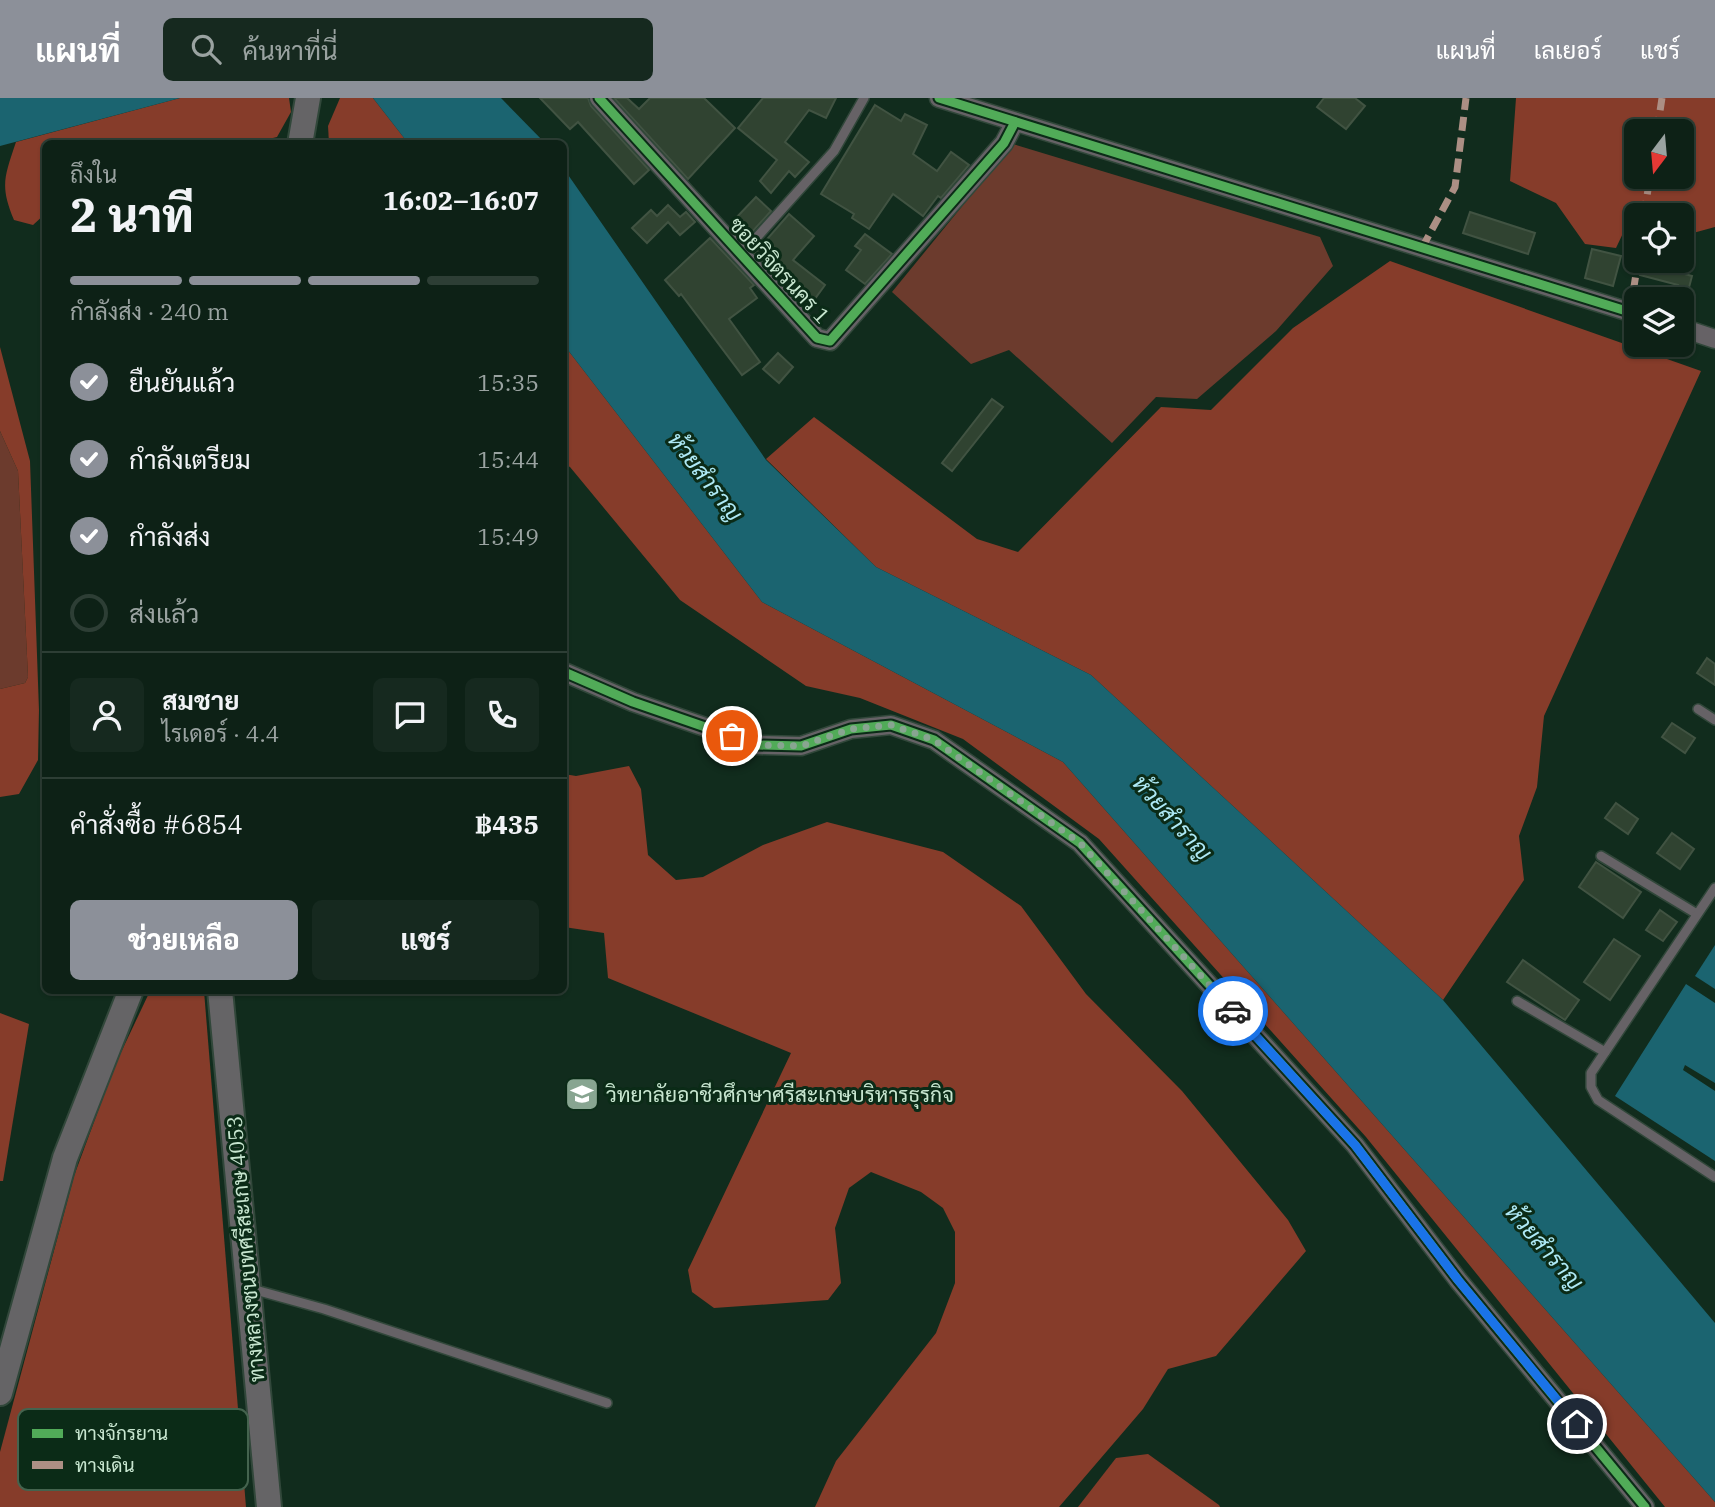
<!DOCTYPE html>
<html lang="th">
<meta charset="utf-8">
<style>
:root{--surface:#0d2116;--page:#16291f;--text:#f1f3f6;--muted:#9aa3a1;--line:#2d3e35;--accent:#8c9099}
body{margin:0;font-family:"IBM Plex Serif",Sarabun,serif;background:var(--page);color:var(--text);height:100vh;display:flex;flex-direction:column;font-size:26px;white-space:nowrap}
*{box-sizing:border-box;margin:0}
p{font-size:23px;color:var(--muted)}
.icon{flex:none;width:38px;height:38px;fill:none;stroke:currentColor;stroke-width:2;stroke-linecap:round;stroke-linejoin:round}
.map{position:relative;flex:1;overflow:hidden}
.panel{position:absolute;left:42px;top:42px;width:525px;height:854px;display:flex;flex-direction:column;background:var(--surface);border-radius:10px;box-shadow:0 2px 5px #0004,0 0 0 2px var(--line)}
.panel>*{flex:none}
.needle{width:46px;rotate:196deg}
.buttons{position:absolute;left:1624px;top:21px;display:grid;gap:14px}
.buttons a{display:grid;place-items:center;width:70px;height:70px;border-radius:10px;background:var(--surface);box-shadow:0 2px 5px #0004,0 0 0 2px var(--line);font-size:35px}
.pin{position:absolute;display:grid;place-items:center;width:60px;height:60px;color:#fff;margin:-30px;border:4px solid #fff;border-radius:50%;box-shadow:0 2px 7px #0007}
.courier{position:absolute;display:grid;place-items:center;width:70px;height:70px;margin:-35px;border:5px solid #1a73e8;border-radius:50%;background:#fff;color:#222;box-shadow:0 2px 9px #0007}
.head em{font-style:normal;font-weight:800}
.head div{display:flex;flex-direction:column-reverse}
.head{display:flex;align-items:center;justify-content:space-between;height:119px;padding:0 28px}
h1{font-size:46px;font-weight:800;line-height:52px}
.bar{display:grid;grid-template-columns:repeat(4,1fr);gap:10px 7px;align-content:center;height:84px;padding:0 28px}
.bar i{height:9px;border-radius:5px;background:var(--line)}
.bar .active{background:var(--accent)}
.bar p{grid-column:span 4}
.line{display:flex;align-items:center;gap:18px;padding:0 28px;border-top:2px solid var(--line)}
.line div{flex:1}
.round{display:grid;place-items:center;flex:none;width:74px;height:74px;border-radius:10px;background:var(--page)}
ol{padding:0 28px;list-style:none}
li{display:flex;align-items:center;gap:21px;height:77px}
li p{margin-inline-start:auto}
li .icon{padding:7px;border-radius:50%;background:var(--accent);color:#fff;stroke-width:4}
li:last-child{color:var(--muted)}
li i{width:38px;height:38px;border:4px solid var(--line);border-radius:50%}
.cta{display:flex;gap:14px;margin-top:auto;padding:14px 28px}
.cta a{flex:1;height:80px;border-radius:10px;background:var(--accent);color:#fff;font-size:28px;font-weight:800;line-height:80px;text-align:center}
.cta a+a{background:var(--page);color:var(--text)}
header{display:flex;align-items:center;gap:42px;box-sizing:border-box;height:98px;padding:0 35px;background:var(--accent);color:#fff}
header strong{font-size:33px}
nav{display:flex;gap:38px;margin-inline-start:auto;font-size:24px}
.search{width:490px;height:63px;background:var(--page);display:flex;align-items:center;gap:18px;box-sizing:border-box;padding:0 24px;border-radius:10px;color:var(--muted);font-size:26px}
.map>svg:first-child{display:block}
</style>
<header>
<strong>แผนที่</strong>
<div class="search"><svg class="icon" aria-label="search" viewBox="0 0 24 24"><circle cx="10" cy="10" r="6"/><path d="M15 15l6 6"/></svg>ค้นหาที่นี่</div>
<nav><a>แผนที่</a><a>เลเยอร์</a><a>แชร์</a></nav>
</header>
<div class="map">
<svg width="1715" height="1409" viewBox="0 0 1715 1409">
<rect width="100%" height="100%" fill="#112c1d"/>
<g fill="#6c3b2d">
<path d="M1013 46 1320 139 1333 168 1276 233 1197 301 1156 299 1112 345 1009 252 971 266 892 194Z"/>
<path d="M0 333 18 373 28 579 25 585 0 591Z"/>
</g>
<g fill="#863c2a" fill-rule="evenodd">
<path d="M180 0H289L291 14 277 39 252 45 46 46 45 116 33 127 14 122C0 88 4 80 16 44Z"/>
<path d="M340 0H373L408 45H329L328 28Z"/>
<path d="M1516 0H1715V129L1682 138V117H1636V134L1625 131 1616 150 1585 146 1556 105 1510 83ZM1636 33H1682V79H1636Z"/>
<path d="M1390 163 1701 273 1544 618 1537 689 1519 738 1524 782 1443 902 1091 577 876 469 766 361 814 319 977 441 1018 454 1161 309 1211 312 1293 230Z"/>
<path d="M564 247 762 504 1063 664 1715 1404V1409H1665L1366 1039 1099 741 963 641 860 600 806 588 680 502 570 369 564 366Z"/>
<path d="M0 249 30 363 39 612 38 662 19 696 0 699V591L25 585 28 579 18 373 0 333Z"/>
<path d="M629 668 641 691 648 757 676 782 703 779 763 747 827 724 943 754 1021 808 1086 896 1182 993 1288 1122 1306 1153 1216 1258 1168 1271 1143 1311 1059 1409H815L836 1363 936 1235 955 1185V1134L943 1110 921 1094 871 1074 849 1090 835 1130 841 1185 828 1202 714 1210 692 1194 688 1172 791 955 608 880 604 835 564 829V676L576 678Z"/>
<path d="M150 893H204L246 1409H0V1354L74 1078 115 967Z"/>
<path d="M0 915 29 926 3 1083H0Z"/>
<path d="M1148 1356 1219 1407 1220 1409H1078L1116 1360Z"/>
</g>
<g fill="#1b6470">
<path d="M0 0H180L0 48Z"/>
<path d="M373 0H501L545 45H408Z"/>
<path d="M564 71 766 362 876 469 1091 577 1443 902 1715 1225V1404L1063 664 762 504 564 247Z"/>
<path d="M1715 847V891L1695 878Z"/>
<path d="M1686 886 1715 905V985L1685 967 1683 972 1715 993V1063L1615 998Z"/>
</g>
<g fill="#304331" stroke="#415342" stroke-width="2">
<path d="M540 0H588L591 8 649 72 634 86 578 24 570 31Z"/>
<path d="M614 0H627L639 11 650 0H704L735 30 688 81Z"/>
<path d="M763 0H836L826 20 809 12 785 44 809 64 795 79 789 73 771 95 760 83 777 62 738 30Z"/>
<path d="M1324 0H1355L1365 8 1346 31 1317 9Z"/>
<path d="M875 7 901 23 905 16 927 27 913 56 937 73 951 54 969 67 941 100 938 98 923 118 893 96 869 131 852 120 854 116 821 96Z"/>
<path d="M756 99 771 113 751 135 735 121Z"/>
<path d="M668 107 680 119 686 114 695 124 680 137 668 124 647 145 632 130 651 112 657 118Z"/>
<path d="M1470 114 1535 135 1528 156 1463 135Z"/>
<path d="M789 116 814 138 793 162 825 187 809 209 794 198 755 155Z"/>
<path d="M865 136 892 156 865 186 846 172 861 152 855 148Z"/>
<path d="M710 140 754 187 750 190 757 200 729 221 760 264 742 277 681 196 679 198 665 182Z"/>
<path d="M1592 151 1621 158 1613 188 1585 180Z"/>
<path d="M1644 163 1671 168 1670 172 1692 178 1686 201H1673L1678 187 1640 177Z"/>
<path d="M778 255 793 269 779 285 763 271Z"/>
<path d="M992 301 1003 309 952 373 942 365Z"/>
<path d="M1707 560 1715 566V587L1697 575Z"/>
<path d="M1672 625 1695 640 1685 655 1662 639Z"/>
<path d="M1616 705 1638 721 1628 736 1605 720Z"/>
<path d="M1672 735 1694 751 1680 771 1657 755Z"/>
<path d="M1596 764 1641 794 1623 820 1579 789Z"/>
<path d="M1660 812 1677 824 1663 843 1646 832Z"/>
<path d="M1614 841 1640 858 1610 902 1584 884Z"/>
<path d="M1523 862 1579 902 1565 922 1507 884Z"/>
</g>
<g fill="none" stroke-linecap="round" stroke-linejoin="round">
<g stroke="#31473a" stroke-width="12">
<g id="lane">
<path d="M741 157 834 53 864 0"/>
<path d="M1698 611 1715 622"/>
<path d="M1601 758 1697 816"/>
<path d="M1715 790 1591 975V989L1598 1002 1715 1079"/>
<path d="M1517 903 1605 954"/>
<path d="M252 1191 324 1211 607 1305"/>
</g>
</g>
<g stroke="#31473a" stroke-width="21">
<g id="street">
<path d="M599 0 817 240 830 243 1004 45 1015 24"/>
<path d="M939 0 1636 216"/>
<path d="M1682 230 1715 241"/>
<path d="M564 574 633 604 757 647 801 648 851 631 891 627 934 642 1080 745 1355 1047 1458 1182 1645 1409"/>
</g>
</g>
<g stroke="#31473a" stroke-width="28">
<g id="secondary">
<path d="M300 46 308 0"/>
<path d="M220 892 269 1409"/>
<path d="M0 1295 65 1060 131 892"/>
</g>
</g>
<use href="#lane" stroke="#666266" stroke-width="9"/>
<use href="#street" stroke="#666266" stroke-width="18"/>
<use href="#secondary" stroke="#656466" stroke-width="24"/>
<g stroke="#ac8f84" stroke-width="7" stroke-dasharray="14 7" stroke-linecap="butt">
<path d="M1657 33 1662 0"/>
<path d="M1644 117 1650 79"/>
<path d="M1422 150 1455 89 1466 0"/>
<path d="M1630 214 1638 163"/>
</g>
<g stroke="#0b2b17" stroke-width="13">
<g id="cycleway">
<path d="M599 0 817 240 830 243 1004 45 1015 24"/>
<path d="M939 0 1636 216"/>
<path d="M564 574 633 604 757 647 801 648 851 631 891 627 934 642 1080 745 1355 1047 1458 1182 1645 1409"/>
</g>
</g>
<use href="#cycleway" stroke="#51ab58" stroke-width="9"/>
</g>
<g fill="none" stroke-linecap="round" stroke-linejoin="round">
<path stroke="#88a591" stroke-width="7" stroke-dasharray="0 12.6" d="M732 638 757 647 801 648 851 631 891 627 934 642 1080 745 1233 913"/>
<path stroke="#1a73e8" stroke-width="9" d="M1233 913 1355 1047 1458 1182 1577 1326"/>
</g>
<defs>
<g id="university-square" transform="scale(1.75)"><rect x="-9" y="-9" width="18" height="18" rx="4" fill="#88a591" stroke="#0b2b17"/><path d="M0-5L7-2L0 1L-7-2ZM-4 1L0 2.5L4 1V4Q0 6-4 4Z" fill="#fff"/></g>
</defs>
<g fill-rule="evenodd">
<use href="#university-square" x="582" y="996"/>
</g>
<g text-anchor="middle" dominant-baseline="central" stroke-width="6" stroke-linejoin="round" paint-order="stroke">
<g font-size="21" fill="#c8e6d0" stroke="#0b2b17">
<text transform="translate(780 172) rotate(47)">ซอยวิจิตรนคร 1</text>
<text transform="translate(245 1151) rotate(-95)">ทางหลวงชนบทศรีสะเกษ 4053</text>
</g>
<g font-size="21" fill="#c8e6d0" stroke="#0b2b17" text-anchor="start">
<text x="606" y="996">วิทยาลัยอาชีวศึกษาศรีสะเกษบริหารธุรกิจ</text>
</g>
<g font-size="23" font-style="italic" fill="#aee9f6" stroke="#0b2b17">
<text transform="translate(706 378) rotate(52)">ห้วยสำราญ</text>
<text transform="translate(1173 719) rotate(48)">ห้วยสำราญ</text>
<text transform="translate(1545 1148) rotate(49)">ห้วยสำราญ</text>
</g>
</g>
<rect x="18" y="1311" width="230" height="81" rx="10" fill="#0b2b17" stroke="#44634e" stroke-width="2"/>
<rect x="32" y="1331" width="31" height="9" fill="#51ab58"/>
<rect x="32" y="1363" width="31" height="8" fill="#ac8f84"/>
<g font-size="19" fill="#c8e6d0">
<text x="75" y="1342">ทางจักรยาน</text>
<text x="75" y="1374">ทางเดิน</text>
</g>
</svg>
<div class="buttons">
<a><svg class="needle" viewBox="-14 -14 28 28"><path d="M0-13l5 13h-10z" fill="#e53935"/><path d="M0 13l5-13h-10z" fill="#9aa3a1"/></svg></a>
<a><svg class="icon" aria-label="locate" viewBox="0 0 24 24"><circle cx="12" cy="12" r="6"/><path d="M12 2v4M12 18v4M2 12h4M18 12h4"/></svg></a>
<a><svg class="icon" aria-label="layers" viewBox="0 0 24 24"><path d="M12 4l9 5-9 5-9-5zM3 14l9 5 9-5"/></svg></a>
</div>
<div class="pin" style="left:732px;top:638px;background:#ea580c"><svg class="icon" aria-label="bag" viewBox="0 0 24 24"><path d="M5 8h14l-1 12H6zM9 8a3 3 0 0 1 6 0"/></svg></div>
<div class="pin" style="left:1577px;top:1326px;background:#1f2937"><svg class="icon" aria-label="home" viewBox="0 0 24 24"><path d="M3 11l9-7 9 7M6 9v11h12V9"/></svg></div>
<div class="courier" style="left:1233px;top:913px"><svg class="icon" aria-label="car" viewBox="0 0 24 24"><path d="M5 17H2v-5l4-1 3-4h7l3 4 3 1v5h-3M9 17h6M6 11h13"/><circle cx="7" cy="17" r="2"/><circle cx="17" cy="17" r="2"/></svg></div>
<section class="panel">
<div class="head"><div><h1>2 นาที</h1><p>ถึงใน</p></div><em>16:02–16:07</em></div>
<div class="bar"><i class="active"></i><i class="active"></i><i class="active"></i><i></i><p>กำลังส่ง · 240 m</p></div>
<ol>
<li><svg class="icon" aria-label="check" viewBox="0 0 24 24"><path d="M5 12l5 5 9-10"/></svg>ยืนยันแล้ว<p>15:35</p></li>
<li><svg class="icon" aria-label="check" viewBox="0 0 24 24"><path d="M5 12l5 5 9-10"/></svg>กำลังเตรียม<p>15:44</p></li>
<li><svg class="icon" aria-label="check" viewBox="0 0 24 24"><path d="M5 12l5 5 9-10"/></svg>กำลังส่ง<p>15:49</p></li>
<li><i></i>ส่งแล้ว</li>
</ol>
<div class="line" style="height:126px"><a class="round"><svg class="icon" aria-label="person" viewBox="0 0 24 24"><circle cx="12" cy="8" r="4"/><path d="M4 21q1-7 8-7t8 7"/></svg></a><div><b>สมชาย</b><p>ไรเดอร์ · 4.4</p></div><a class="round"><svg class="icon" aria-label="chat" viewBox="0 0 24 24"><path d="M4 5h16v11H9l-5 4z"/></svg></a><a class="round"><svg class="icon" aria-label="phone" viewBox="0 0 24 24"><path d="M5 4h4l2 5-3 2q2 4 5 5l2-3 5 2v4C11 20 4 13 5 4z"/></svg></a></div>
<div class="line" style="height:91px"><div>คำสั่งซื้อ #6854</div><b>฿435</b></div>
<div class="cta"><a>ช่วยเหลือ</a><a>แชร์</a></div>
</section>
</div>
